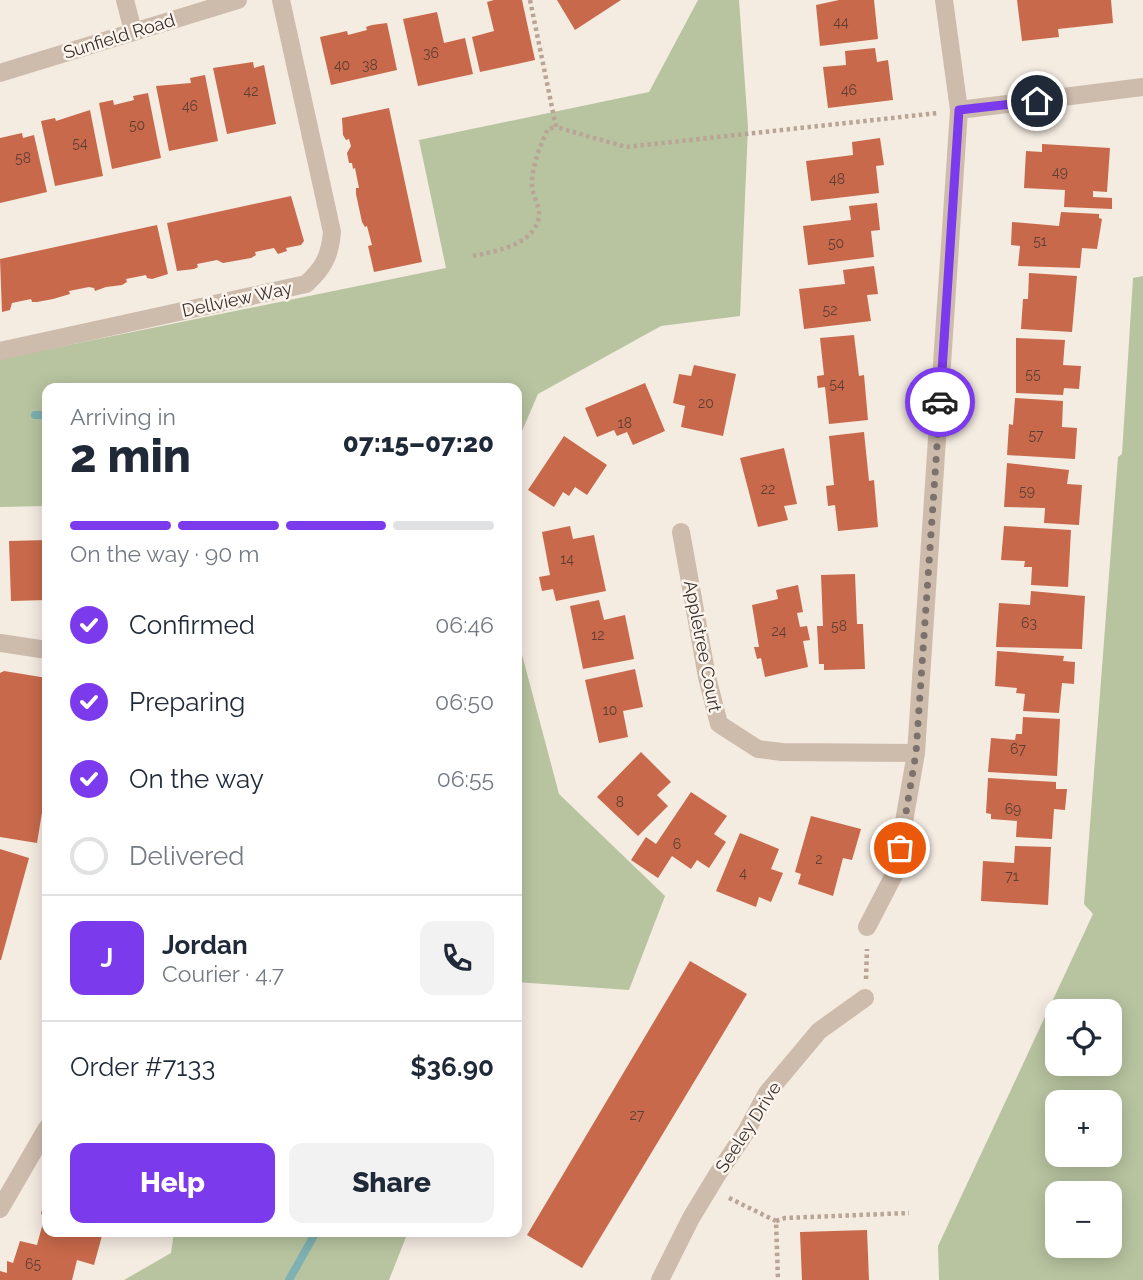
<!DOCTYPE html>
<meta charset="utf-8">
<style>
:root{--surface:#fff;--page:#f2f2f3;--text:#1f2937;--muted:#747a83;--line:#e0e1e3;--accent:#7c3aed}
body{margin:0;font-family:Raleway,sans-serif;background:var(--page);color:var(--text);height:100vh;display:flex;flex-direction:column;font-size:26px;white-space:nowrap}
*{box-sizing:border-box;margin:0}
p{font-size:23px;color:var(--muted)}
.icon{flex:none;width:38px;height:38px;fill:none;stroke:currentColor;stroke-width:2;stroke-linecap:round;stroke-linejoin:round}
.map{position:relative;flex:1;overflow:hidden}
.drawer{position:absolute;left:42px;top:383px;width:480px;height:854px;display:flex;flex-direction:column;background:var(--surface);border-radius:14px;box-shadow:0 4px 18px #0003}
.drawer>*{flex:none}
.tools{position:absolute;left:1045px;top:999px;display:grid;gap:14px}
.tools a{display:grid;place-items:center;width:77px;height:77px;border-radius:14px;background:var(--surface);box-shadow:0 4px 18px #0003;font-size:35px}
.pin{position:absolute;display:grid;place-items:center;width:60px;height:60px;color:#fff;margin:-30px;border:4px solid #fff;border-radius:50%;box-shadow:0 2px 7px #0007}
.courier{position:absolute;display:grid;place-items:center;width:70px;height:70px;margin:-35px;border:5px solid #7c3aed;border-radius:50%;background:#fff;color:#222;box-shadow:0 2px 9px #0007}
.overview em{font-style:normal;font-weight:800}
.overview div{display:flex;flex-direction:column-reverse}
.overview{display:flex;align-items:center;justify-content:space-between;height:119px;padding:0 28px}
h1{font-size:46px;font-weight:800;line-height:52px}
.bar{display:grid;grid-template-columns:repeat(4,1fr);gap:10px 7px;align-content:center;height:84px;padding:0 28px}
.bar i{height:9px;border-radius:5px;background:var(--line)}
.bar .selected{background:var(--accent)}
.bar p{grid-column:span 4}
.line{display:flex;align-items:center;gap:18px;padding:0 28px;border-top:2px solid var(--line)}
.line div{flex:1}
.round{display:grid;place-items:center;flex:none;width:74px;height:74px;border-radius:14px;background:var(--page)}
ol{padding:0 28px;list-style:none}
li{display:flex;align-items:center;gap:21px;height:77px}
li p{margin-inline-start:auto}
li .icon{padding:7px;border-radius:50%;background:var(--accent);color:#fff;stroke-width:4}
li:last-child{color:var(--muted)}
li i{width:38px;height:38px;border:4px solid var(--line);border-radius:50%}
.cta{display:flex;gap:14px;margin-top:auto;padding:14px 28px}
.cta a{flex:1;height:80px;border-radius:14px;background:var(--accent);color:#fff;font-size:28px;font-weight:800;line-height:80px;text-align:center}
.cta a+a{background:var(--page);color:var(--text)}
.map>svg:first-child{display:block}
</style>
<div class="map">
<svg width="1143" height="1280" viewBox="0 0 1143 1280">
<rect width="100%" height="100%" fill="#f4ebe1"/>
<g fill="#b8c4a0" fill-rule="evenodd">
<path d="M698 0H739L748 127 740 316 661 326 538 394 516 445V388H47V506L0 507V359L446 268 419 140 649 92Z"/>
<path d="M1143 276V1280H939L938 1246 1093 914 1084 904 1118 457 1122 454 1133 278ZM1057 1012H1110V1064H1057ZM1110 1102V1155H1057V1102ZM1057 1194H1110V1246H1057Z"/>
<path d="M516 632 559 794 665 896 629 990 516 982Z"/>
<path d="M174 1232H408L389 1280H124L171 1253Z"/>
</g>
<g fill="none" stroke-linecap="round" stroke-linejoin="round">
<g stroke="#7fb0b2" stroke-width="8">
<path d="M35 415H47"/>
<path d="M289 1280 316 1232"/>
</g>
</g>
<g fill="#c8694b">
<path d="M494 0H522L535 60 480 72 472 37 494 31 487 2Z"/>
<path d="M557 0H621L575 30Z"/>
<path d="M839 0H874L878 39 820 46 816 5Z"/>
<path d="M1017 0H1111L1113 23 1058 29 1059 37 1022 41Z"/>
<path d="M437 12 444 43 465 38 473 74 418 86 403 19Z"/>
<path d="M387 23 397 70 331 85 320 37 347 31 348 35 367 30 366 27 372 25Z"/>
<path d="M875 48 877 62 888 60 893 100 828 108 823 67 846 65 845 51Z"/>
<path d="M253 62 254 68 264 65 276 124 227 134 213 68Z"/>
<path d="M205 75 218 141 169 151 156 86 191 83 190 78Z"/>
<path d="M148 93 161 158 112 169 99 103 113 100 114 105 134 100 133 96Z"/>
<path d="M389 108 422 262 374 272 368 246 372 245 367 226 365 227 362 222 356 194V188H359L355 168 353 169 352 163H349L347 153 351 146 349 139 346 140 343 135 342 118Z"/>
<path d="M90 110 103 176 55 186 41 121 55 118 56 121Z"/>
<path d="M22 133 23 138 34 135 47 192 0 203V138Z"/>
<path d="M880 138 884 165 876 166 879 193 811 201 806 161 853 155 852 142Z"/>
<path d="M1042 144 1110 148 1107 192 1093 191V197L1112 198V209L1064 207 1065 190 1024 188 1026 151 1042 152Z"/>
<path d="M291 196 304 241 301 245 286 248 287 251 278 254 274 248 255 252 256 255 251 258 223 263 217 260 197 264 198 267 194 269 177 271 167 223Z"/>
<path d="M877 203 880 230 871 231 874 257 808 265 803 226 851 220 849 206Z"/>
<path d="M1061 212 1099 214V218L1102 219 1097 249 1082 248 1080 268 1018 266 1020 246 1011 245 1012 222 1059 226Z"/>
<path d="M157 225 168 274 152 279 147 278 146 275 126 279 127 282 122 285 106 287 95 291 94 288 89 287 69 291 70 294 53 299 37 302H32L31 299 12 303 10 310 2 312 0 259Z"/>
<path d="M874 266 878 294 867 295 871 321 804 329 799 289 845 284 843 270Z"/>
<path d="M1029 273 1077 276 1072 332 1021 329 1023 299H1028Z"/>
<path d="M854 335 859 376 864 375 868 420 829 424 825 387 818 388 817 376 824 375 820 338Z"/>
<path d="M1016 338 1065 340 1063 365 1081 366 1079 389 1064 388 1063 395 1016 393Z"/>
<path d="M694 365 736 374 723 436 681 427 685 406 673 403 679 374 691 376Z"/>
<path d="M645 383 665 431 633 445 627 432 617 436 614 430 597 437 585 408Z"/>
<path d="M1015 398 1063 401 1062 427 1077 428 1075 459 1007 455 1009 424 1013 425Z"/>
<path d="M864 432 869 481 874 480 878 527 838 531 835 505 828 506 826 486 834 485 829 436Z"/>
<path d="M564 436 607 465 587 495 575 487 569 496 563 492 554 507 528 490Z"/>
<path d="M784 448 797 504 784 506 788 520 758 527 740 458Z"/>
<path d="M1007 463 1069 470 1067 484 1082 485 1079 525 1044 523 1045 508 1004 507Z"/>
<path d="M570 526 573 539 594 535 606 591 556 601 553 589 542 591 539 577 550 575 542 532Z"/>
<path d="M1004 526 1071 530 1068 587 1031 585 1032 567H1024L1025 561 1001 560Z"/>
<path d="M47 540V600L11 601 9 541Z"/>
<path d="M855 574 857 624H863L865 669 824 670V664H819L817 626H823L821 575Z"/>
<path d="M798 585 803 612 797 613 800 627 807 626 810 640 803 641 808 667 765 677 761 658 757 659 754 647H759L752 605 778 599 776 590Z"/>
<path d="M1031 591 1085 596 1082 649 996 647 999 603 1030 605Z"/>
<path d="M599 600 604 620 625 615 634 659 583 669 570 606Z"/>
<path d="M997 651 1064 656 1063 661 1075 662 1074 684 1062 683 1059 713 1023 711 1025 694 1016 693 1017 688 995 686Z"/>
<path d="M635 669 643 707 623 711 628 737 599 743 585 680Z"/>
<path d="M4 671 47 678V782L37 843 0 837V673Z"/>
<path d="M1023 717 1060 719 1057 776 988 772 991 738 1015 740 1016 734H1022Z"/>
<path d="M641 752 671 782 657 795 668 806 638 836 597 797Z"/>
<path d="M988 778 1056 782V789H1067L1065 810 1054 809 1052 839 1016 837 1017 821 991 819V814L986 813Z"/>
<path d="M691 792 727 816 714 834 726 842 709 868 697 860 691 869 672 856 658 878 631 860 646 837 656 844Z"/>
<path d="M811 816 861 829 852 860 843 858 833 896 798 884 801 874 795 872Z"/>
<path d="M740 833 779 849 771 869 783 873 771 902 759 897 756 907 716 891Z"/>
<path d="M1015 846 1051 847 1048 905 981 901 983 861 1014 863Z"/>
<path d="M0 849 29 858 1 960H0Z"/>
<path d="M690 961 747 994 582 1268 527 1235Z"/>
<path d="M44 1200H47V1232H103L94 1265 77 1260 72 1280H0V1271L7 1273V1261L13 1263 20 1241 37 1245 45 1215 41 1214Z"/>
<path d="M867 1230 869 1280H802L800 1232Z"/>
</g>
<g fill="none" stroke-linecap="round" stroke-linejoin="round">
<g stroke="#b9a596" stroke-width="4.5" stroke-dasharray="3.5 3.5" stroke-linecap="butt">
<path d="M530 0 556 127 626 147 938 113"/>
<path d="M473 256C496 251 537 245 539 214 539 206 533 196 532 187 531 169 540 145 548 129L556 127"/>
<path d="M866 979 867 949"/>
<path d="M729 1198 776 1221 778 1280"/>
<path d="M776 1221 785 1218 909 1213"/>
</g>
<g stroke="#cdbbac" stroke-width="18">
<path d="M125 0 133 31"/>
<path d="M0 73 238 0"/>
<path d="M959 110 1143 87"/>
<path d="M0 351 306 284C324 268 330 255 332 232L281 0"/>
<path d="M681 532 707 677 719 724 758 749 782 752 916 753"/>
<path d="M0 643 47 650"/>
<path d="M867 927 895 873 916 753 959 110 944 0"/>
<path d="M0 1209 47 1128"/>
<path d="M660 1280 691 1218 717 1175 746 1132 767 1093 819 1031 865 998"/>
</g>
</g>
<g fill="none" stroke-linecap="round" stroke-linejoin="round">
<path stroke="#7c716b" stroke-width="7" stroke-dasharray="0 12.6" d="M900 848 916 753 940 402"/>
<path stroke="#7c3aed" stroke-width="9" d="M940 402 959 110 1037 101"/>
</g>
<g text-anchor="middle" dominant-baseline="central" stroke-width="5" stroke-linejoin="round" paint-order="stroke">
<g font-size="14" fill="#5e3e33">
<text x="841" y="22">44</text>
<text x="431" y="53">36</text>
<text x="342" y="65">40</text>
<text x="370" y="65">38</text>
<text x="849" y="90">46</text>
<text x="251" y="91">42</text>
<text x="190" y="106">46</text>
<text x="137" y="125">50</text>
<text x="80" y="143">54</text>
<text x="23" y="158">58</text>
<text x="1060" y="172">49</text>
<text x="837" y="179">48</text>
<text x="1040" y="241">51</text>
<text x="836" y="243">50</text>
<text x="830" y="310">52</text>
<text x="1033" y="374">55</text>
<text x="837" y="384">54</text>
<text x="706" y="403">20</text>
<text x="625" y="423">18</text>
<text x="1036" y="435">57</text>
<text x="768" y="489">22</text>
<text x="1027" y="491">59</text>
<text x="567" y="559">14</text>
<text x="1029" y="623">63</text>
<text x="839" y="626">58</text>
<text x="779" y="631">24</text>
<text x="598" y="635">12</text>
<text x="610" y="710">10</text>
<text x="1018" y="749">67</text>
<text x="620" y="802">8</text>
<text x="1013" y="809">69</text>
<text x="677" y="844">6</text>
<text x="819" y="859">2</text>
<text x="743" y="873">4</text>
<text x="1012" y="876">71</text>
<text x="637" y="1115">27</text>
<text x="33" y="1264">65</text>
</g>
<g font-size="18" fill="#3b302b" stroke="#fbf5ee">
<text transform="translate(119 36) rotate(-17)">Sunfield Road</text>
<text transform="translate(237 299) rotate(-12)">Dellview Way</text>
<text transform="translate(703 646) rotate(79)">Appletree Court</text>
<text transform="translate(748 1127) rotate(-57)">Seeley Drive</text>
</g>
</g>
</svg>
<div class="tools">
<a><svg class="icon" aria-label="locate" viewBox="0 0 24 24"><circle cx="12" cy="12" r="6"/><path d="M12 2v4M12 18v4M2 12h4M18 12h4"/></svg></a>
<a>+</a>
<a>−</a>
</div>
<div class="pin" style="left:900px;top:848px;background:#ea580c"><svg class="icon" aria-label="bag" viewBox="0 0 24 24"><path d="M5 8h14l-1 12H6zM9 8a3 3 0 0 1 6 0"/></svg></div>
<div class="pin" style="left:1037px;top:101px;background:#1f2937"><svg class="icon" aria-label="home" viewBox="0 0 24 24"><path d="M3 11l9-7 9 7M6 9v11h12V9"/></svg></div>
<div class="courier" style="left:940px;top:402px"><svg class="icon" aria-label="car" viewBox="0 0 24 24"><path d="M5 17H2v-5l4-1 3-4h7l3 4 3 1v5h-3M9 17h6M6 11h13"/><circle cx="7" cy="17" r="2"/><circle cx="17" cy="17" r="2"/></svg></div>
<section class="drawer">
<div class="overview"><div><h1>2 min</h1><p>Arriving in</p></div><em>07:15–07:20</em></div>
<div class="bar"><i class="selected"></i><i class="selected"></i><i class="selected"></i><i></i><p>On the way · 90 m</p></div>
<ol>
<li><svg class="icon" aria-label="check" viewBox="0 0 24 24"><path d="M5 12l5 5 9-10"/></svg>Confirmed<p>06:46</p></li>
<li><svg class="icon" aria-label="check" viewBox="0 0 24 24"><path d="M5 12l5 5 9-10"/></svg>Preparing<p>06:50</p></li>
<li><svg class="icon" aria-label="check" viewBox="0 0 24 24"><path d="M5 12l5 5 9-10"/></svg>On the way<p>06:55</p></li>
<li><i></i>Delivered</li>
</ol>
<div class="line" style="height:126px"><b class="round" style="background:var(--accent);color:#fff">J</b><div><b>Jordan</b><p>Courier · 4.7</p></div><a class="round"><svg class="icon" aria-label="phone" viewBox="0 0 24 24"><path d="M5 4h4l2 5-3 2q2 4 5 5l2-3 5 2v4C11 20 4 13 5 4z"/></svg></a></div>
<div class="line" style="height:91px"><div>Order #7133</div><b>$36.90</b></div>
<div class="cta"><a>Help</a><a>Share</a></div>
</section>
</div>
